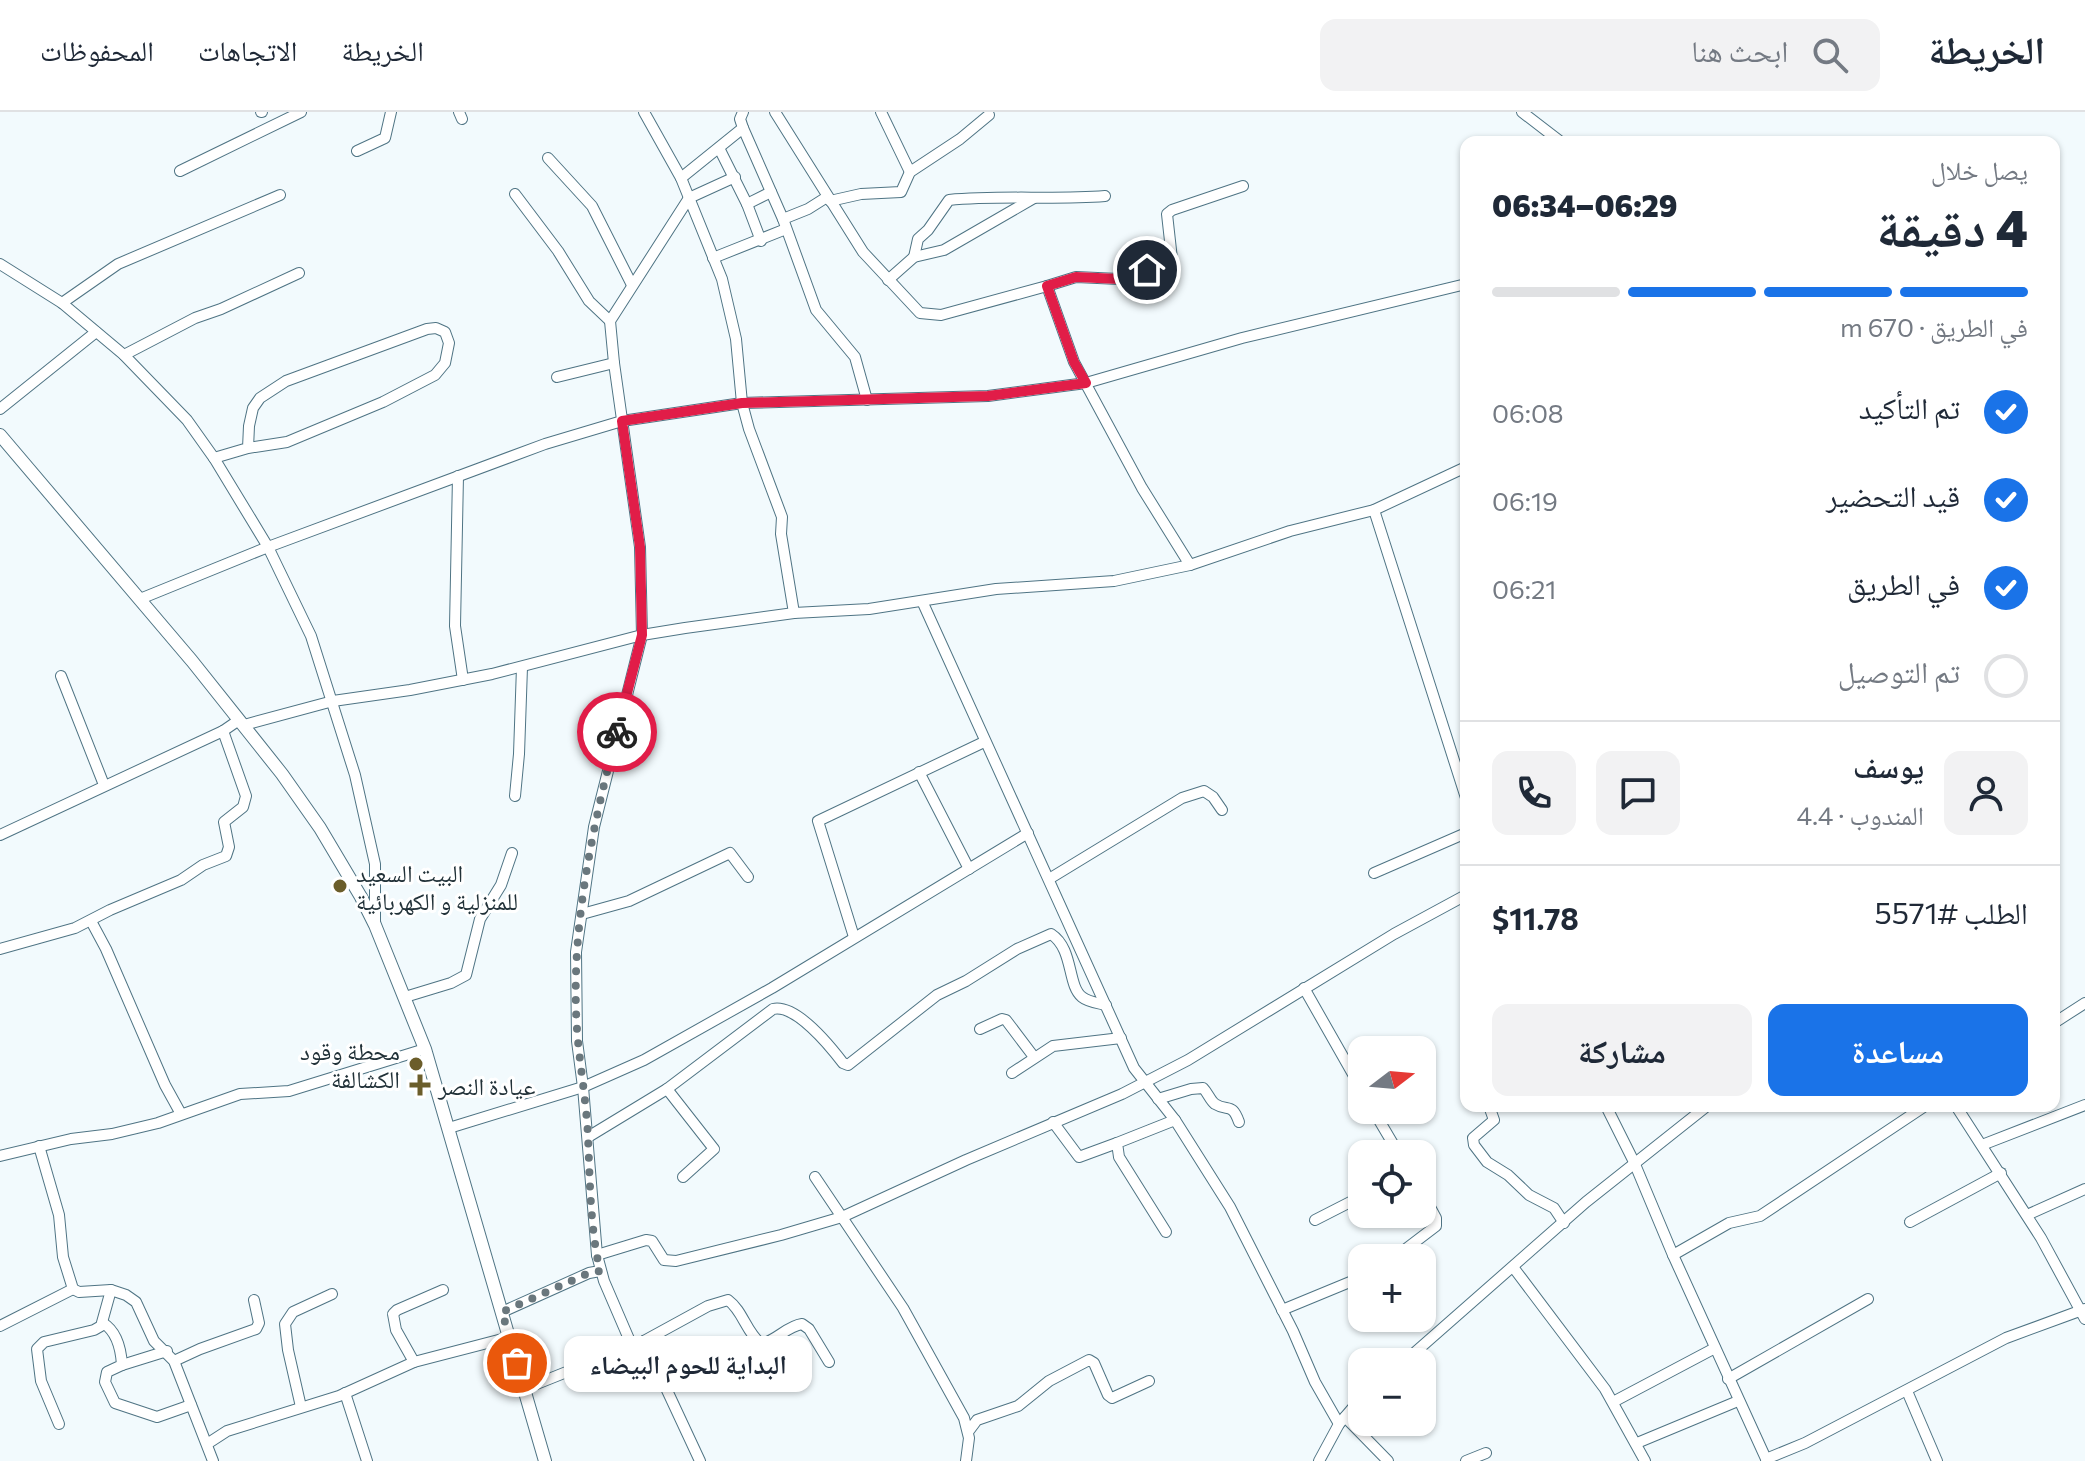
<!DOCTYPE html>
<html lang="ar">
<meta charset="utf-8">
<style>
:root{--surface:#fff;--page:#f2f2f3;--text:#1f2937;--muted:#747a83;--line:#e0e1e3;--accent:#1a73e8}
body{margin:0;font-family:Commissioner,"Noto Naskh Arabic",sans-serif;background:var(--page);color:var(--text);direction:rtl;height:100vh;display:flex;flex-direction:column;font-size:30px;white-space:nowrap}
*{box-sizing:border-box;margin:0}
p{font-size:26px;color:var(--muted)}
.icon{flex:none;width:44px;height:44px;fill:none;stroke:currentColor;stroke-width:2;stroke-linecap:round;stroke-linejoin:round}
.map{position:relative;flex:1;overflow:hidden;direction:ltr}
.panel{position:absolute;left:1460px;top:24px;width:600px;height:976px;display:flex;flex-direction:column;background:var(--surface);border-radius:16px;box-shadow:0 2px 6px #0004;direction:rtl}
.panel>*{flex:none}
.needle{width:52px;rotate:74deg}
.buttons{position:absolute;left:1348px;top:924px;display:grid;gap:16px}
.buttons a{display:grid;place-items:center;width:88px;height:88px;border-radius:16px;background:var(--surface);box-shadow:0 2px 6px #0004;font-size:40px}
.pin{position:absolute;display:grid;place-items:center;width:68px;height:68px;color:#fff;margin:-34px;border:4px solid #fff;border-radius:50%;box-shadow:0 2px 8px #0007}
.courier{position:absolute;display:grid;place-items:center;width:80px;height:80px;margin:-40px;border:6px solid #e11d48;border-radius:50%;background:#fff;color:#222;box-shadow:0 2px 10px #0007}
.bubble{position:absolute;height:56px;border-radius:16px;background:var(--surface);box-shadow:0 2px 6px #0004;font-size:26px;font-weight:800;line-height:56px;text-align:center;direction:rtl}
.head em{font-style:normal;font-weight:800}
.head div{display:flex;flex-direction:column-reverse}
.head{display:flex;align-items:center;justify-content:space-between;height:136px;padding:0 32px}
h1{font-size:52px;font-weight:800;line-height:60px}
.bar{display:grid;grid-template-columns:repeat(4,1fr);gap:12px 8px;align-content:center;height:96px;padding:0 32px}
.bar i{height:10px;border-radius:6px;background:var(--line)}
.bar .on{background:var(--accent)}
.bar p{grid-column:span 4}
.line{display:flex;align-items:center;gap:20px;padding:0 32px;border-top:2px solid var(--line)}
.line div{flex:1}
.round{display:grid;place-items:center;flex:none;width:84px;height:84px;border-radius:16px;background:var(--page)}
ol{padding:0 32px;list-style:none}
li{display:flex;align-items:center;gap:24px;height:88px}
li p{margin-inline-start:auto}
li .icon{padding:8px;border-radius:50%;background:var(--accent);color:#fff;stroke-width:4}
li:last-child{color:var(--muted)}
li i{width:44px;height:44px;border:4px solid var(--line);border-radius:50%}
.action{display:flex;gap:16px;margin-top:auto;padding:16px 32px}
.action a{flex:1;height:92px;border-radius:16px;background:var(--accent);color:#fff;font-size:32px;font-weight:800;line-height:92px;text-align:center}
.action a+a{background:var(--page);color:var(--text)}
header{display:flex;align-items:center;gap:48px;box-sizing:border-box;height:112px;padding:0 40px;background:var(--surface);border-bottom:2px solid var(--line)}
header strong{font-size:38px}
nav{display:flex;gap:44px;margin-inline-start:auto;font-size:28px}
.search{width:560px;height:72px;background:var(--page);display:flex;align-items:center;gap:20px;box-sizing:border-box;padding:0 28px;border-radius:16px;color:var(--muted);font-size:30px}
.map>svg:first-child{display:block}
</style>
<header>
<strong>الخريطة</strong>
<div class="search"><svg class="icon" aria-label="search" viewBox="0 0 24 24"><circle cx="10" cy="10" r="6"/><path d="M15 15l6 6"/></svg>ابحث هنا</div>
<nav><a>الخريطة</a><a>الاتجاهات</a><a>المحفوظات</a></nav>
</header>
<div class="map">
<svg width="2085" height="1349" viewBox="0 0 2085 1349">
<rect width="100%" height="100%" fill="#f2fafd"/>
<g fill="none" stroke-linecap="round" stroke-linejoin="round">
<g stroke="#4f7484" stroke-width="12">
<g id="minor">
<path d="M261 0H262"/>
<path d="M459 0 462 7"/>
<path d="M644 0 681 66 722 167 736 227 742 291 749 317 782 405 781 422 794 501"/>
<path d="M775 0 863 140 920 201 941 203 1047 174 1074 250 1142 376 1190 453"/>
<path d="M881 0 910 60"/>
<path d="M1522 0 1561 30"/>
<path d="M743 16 783 107 816 198 855 245 867 288"/>
<path d="M719 36 747 92 761 129"/>
<path d="M357 39 385 26 391 0"/>
<path d="M548 46 592 94 632 173"/>
<path d="M180 59 301 0"/>
<path d="M681 66 743 16 740 7 743 0"/>
<path d="M515 82 558 139 589 189 610 209"/>
<path d="M830 89 861 82 901 80 910 60 960 27 989 3"/>
<path d="M747 92 771 80"/>
<path d="M783 107 808 97 827 85"/>
<path d="M914 145 918 127 928 118 949 88C1001 83 1053 88 1105 84"/>
<path d="M713 146 786 117"/>
<path d="M0 152 62 191 124 243 187 308 214 346 268 435 311 524 355 663 375 752V811"/>
<path d="M888 168 914 145 944 138 1034 86"/>
<path d="M1047 174 1076 165 1119 167 1166 151 1172 147 1167 102 1172 98 1243 74"/>
<path d="M62 191 118 152 280 83"/>
<path d="M124 243 195 206 221 197 299 161"/>
<path d="M557 265 614 251"/>
<path d="M0 297 96 220"/>
<path d="M214 346 248 336 287 330 383 290 435 263 445 251 449 231 445 220 436 216 427 217 286 269 260 286 253 296 249 314 248 336"/>
<path d="M458 364 455 514 463 568"/>
<path d="M1374 398 1466 686"/>
<path d="M140 487 268 435 545 332 622 309 742 291 988 284 1086 271 1242 226 1466 172"/>
<path d="M922 489 1134 956 1175 1008 1230 1095 1293 1219 1315 1270 1339 1312"/>
<path d="M61 564 104 673"/>
<path d="M244 613 333 589 410 578 492 562 642 523 685 516 794 501 869 497 996 477 1114 469 1190 453 1290 419 1374 398 1466 355"/>
<path d="M919 660 969 757"/>
<path d="M515 684 519 642 522 555"/>
<path d="M0 723 223 619 239 608"/>
<path d="M1374 761 1466 721"/>
<path d="M1049 767 1182 686 1204 679 1213 685 1222 698"/>
<path d="M582 802 629 789 730 741 748 765"/>
<path d="M91 809 106 837 165 973 181 1002"/>
<path d="M854 825 818 709 984 630"/>
<path d="M0 837 75 816 110 798 181 768 203 753 226 744 229 735 224 710 243 695 246 684 223 619"/>
<path d="M1304 876 1362 978"/>
<path d="M405 885 451 871 466 863 480 807 501 773 512 741"/>
<path d="M2054 911 2085 891"/>
<path d="M980 917 1002 907 1006 908 1034 945"/>
<path d="M1012 961 1053 934 1121 926"/>
<path d="M667 977 714 1037 683 1065"/>
<path d="M1158 987 1191 977 1203 976C1208 981 1210 988 1215 992 1228 1000 1232 990 1239 1010"/>
<path d="M1489 994 1494 1008 1473 1026 1474 1033 1487 1050 1508 1063 1529 1083 1554 1096 1564 1111"/>
<path d="M1606 994 1634 1050 1673 1143 1767 1349"/>
<path d="M1956 994 2041 1126 2085 1207"/>
<path d="M1373 998 1399 1042"/>
<path d="M1053 1010 1079 1045 1117 1031"/>
<path d="M449 1016 583 975 644 948 772 876 1028 721"/>
<path d="M588 1025 667 977 773 897C796 892 830 934 843 951L848 953 937 883 966 869 1017 837 1051 822C1074 837 1067 873 1082 885 1088 890 1098 891 1106 893"/>
<path d="M1982 1033 2085 993"/>
<path d="M39 1034 59 1103 63 1145 73 1177 79 1180 111 1178 126 1183 136 1190 154 1229 174 1249 213 1349"/>
<path d="M0 1044 71 1027 112 1022 158 1011 240 982 289 979 425 937"/>
<path d="M815 1065 903 1196 964 1306 969 1326 966 1349"/>
<path d="M2027 1103 2085 1077"/>
<path d="M1315 1108 1362 1084"/>
<path d="M1910 1110 2001 1061"/>
<path d="M1166 1120 1119 1045 1117 1031 1175 1008"/>
<path d="M597 1143 646 1128 652 1129 664 1148 676 1149 781 1123 842 1105 966 1048 1122 982 1188 948 1394 822 1466 783"/>
<path d="M1673 1143 1729 1111 1760 1104 1925 994"/>
<path d="M1394 1146 1436 1114V1106L1422 1080"/>
<path d="M1513 1155 1605 1277 1645 1349"/>
<path d="M1282 1198 1362 1165"/>
<path d="M502 1200 589 1161 600 1159"/>
<path d="M103 1211C116 1219 121 1237 122 1253L107 1260 105 1270 115 1291 157 1305 191 1293"/>
<path d="M0 1214 73 1177"/>
<path d="M644 1229 700 1349"/>
<path d="M632 1234 604 1169 597 1143 583 975 577 929 576 840 594 715 642 523 640 435 614 251 610 209 689 86 735 65"/>
<path d="M174 1249 200 1237 256 1217 259 1211 254 1188"/>
<path d="M414 1250 396 1218 393 1202 397 1198 443 1178"/>
<path d="M1404 1250 1586 1090 1707 994"/>
<path d="M122 1253 167 1239"/>
<path d="M1728 1267 1868 1187"/>
<path d="M524 1277 644 1229 708 1194 728 1188C743 1199 746 1220 761 1232 776 1229 787 1214 802 1212L809 1217 829 1250"/>
<path d="M1907 1279 1937 1349"/>
<path d="M345 1281 367 1349"/>
<path d="M1613 1290 1715 1236"/>
<path d="M301 1295 288 1238 285 1212 293 1200 332 1182"/>
<path d="M1345 1305 1388 1349"/>
<path d="M59 1312 41 1269 37 1237 44 1230 94 1218 101 1214 111 1178"/>
<path d="M968 1320 977 1308 1018 1294 1049 1269 1089 1248 1094 1251 1108 1283 1112 1286 1149 1269"/>
<path d="M1637 1331 1738 1289"/>
<path d="M207 1332 227 1319 339 1284 414 1250 510 1225"/>
<path d="M1766 1347 1805 1331 2006 1226 2085 1197"/>
<path d="M1319 1349 1339 1312 1362 1285"/>
<path d="M1466 1349 1486 1341"/>
</g>
</g>
<g stroke="#4f7484" stroke-width="14">
<path id="tertiary" d="M0 323 192 549 282 662 320 716 361 785 375 813 425 937 545 1349"/>
</g>
<use href="#minor" stroke="#fff" stroke-width="10"/>
<use href="#tertiary" stroke="#fff" stroke-width="12"/>
</g>
<g fill="none" stroke-linecap="round" stroke-linejoin="round">
<path stroke="#6a777d" stroke-width="8" stroke-dasharray="0 14.4" d="M517 1251 502 1200 589 1161 600 1159C590 1115 590 1070 588 1025 586 982 577 940 576 897 573 806 594 709 617 620"/>
<path stroke="#e11d48" stroke-width="10" d="M617 620 642 523 640 435 622 309 742 291 988 284 1086 271 1074 250 1047 174 1076 165 1119 167 1147 158"/>
</g>
<g fill="#6b5d2a" stroke="#fff" stroke-width="3">
<circle cx="340" cy="774" r="8"/>
<circle cx="416" cy="952" r="8"/>
<path d="M416 961h8v8h8v8h-8v8h-8v-8h-8v-8h8z"/>
</g>
<g text-anchor="middle" dominant-baseline="central" stroke-width="6" stroke-linejoin="round" paint-order="stroke">
<g font-size="24" fill="#213138" stroke="#fff" text-anchor="start">
<text x="356" y="760">البيت السعيد<tspan x="356" dy="28">للمنزلية و الكهربائية</tspan></text>
<text x="400" y="938" text-anchor="end">محطة وقود<tspan x="400" dy="28">الكشالفة</tspan></text>
<text x="438" y="973">عيادة النصر</text>
</g>
</g>
</svg>
<div class="buttons">
<a><svg class="needle" viewBox="-14 -14 28 28"><path d="M0-13l5 13h-10z" fill="#e53935"/><path d="M0 13l5-13h-10z" fill="#747a83"/></svg></a>
<a><svg class="icon" aria-label="locate" viewBox="0 0 24 24"><circle cx="12" cy="12" r="6"/><path d="M12 2v4M12 18v4M2 12h4M18 12h4"/></svg></a>
<a>+</a>
<a>−</a>
</div>
<div class="pin" style="left:517px;top:1251px;background:#ea580c"><svg class="icon" aria-label="bag" viewBox="0 0 24 24"><path d="M5 8h14l-1 12H6zM9 8a3 3 0 0 1 6 0"/></svg></div>
<div class="pin" style="left:1147px;top:158px;background:#1f2937"><svg class="icon" aria-label="home" viewBox="0 0 24 24"><path d="M3 11l9-7 9 7M6 9v11h12V9"/></svg></div>
<div class="courier" style="left:617px;top:620px"><svg class="icon" aria-label="bike" viewBox="0 0 24 24"><circle cx="6" cy="16" r="4"/><circle cx="18" cy="16" r="4"/><path d="M6 16l4-8h5l3 8M10 8l3 8H6M13 5h3"/></svg></div>
<div class="bubble" style="left:564px;top:1224px;width:248px">البداية للحوم البيضاء</div>
<section class="panel">
<div class="head"><div><h1>4 دقيقة</h1><p>يصل خلال</p></div><em>06:29–06:34</em></div>
<div class="bar"><i class="on"></i><i class="on"></i><i class="on"></i><i></i><p>في الطريق · 670 m</p></div>
<ol>
<li><svg class="icon" aria-label="check" viewBox="0 0 24 24"><path d="M5 12l5 5 9-10"/></svg>تم التأكيد<p>06:08</p></li>
<li><svg class="icon" aria-label="check" viewBox="0 0 24 24"><path d="M5 12l5 5 9-10"/></svg>قيد التحضير<p>06:19</p></li>
<li><svg class="icon" aria-label="check" viewBox="0 0 24 24"><path d="M5 12l5 5 9-10"/></svg>في الطريق<p>06:21</p></li>
<li><i></i>تم التوصيل</li>
</ol>
<div class="line" style="height:144px"><a class="round"><svg class="icon" aria-label="person" viewBox="0 0 24 24"><circle cx="12" cy="8" r="4"/><path d="M4 21q1-7 8-7t8 7"/></svg></a><div><b>يوسف</b><p>المندوب · 4.4</p></div><a class="round"><svg class="icon" aria-label="chat" viewBox="0 0 24 24"><path d="M4 5h16v11H9l-5 4z"/></svg></a><a class="round"><svg class="icon" aria-label="phone" viewBox="0 0 24 24"><path d="M5 4h4l2 5-3 2q2 4 5 5l2-3 5 2v4C11 20 4 13 5 4z"/></svg></a></div>
<div class="line" style="height:104px"><div>الطلب #5571</div><b>$11.78</b></div>
<div class="action"><a>مساعدة</a><a>مشاركة</a></div>
</section>
</div>
